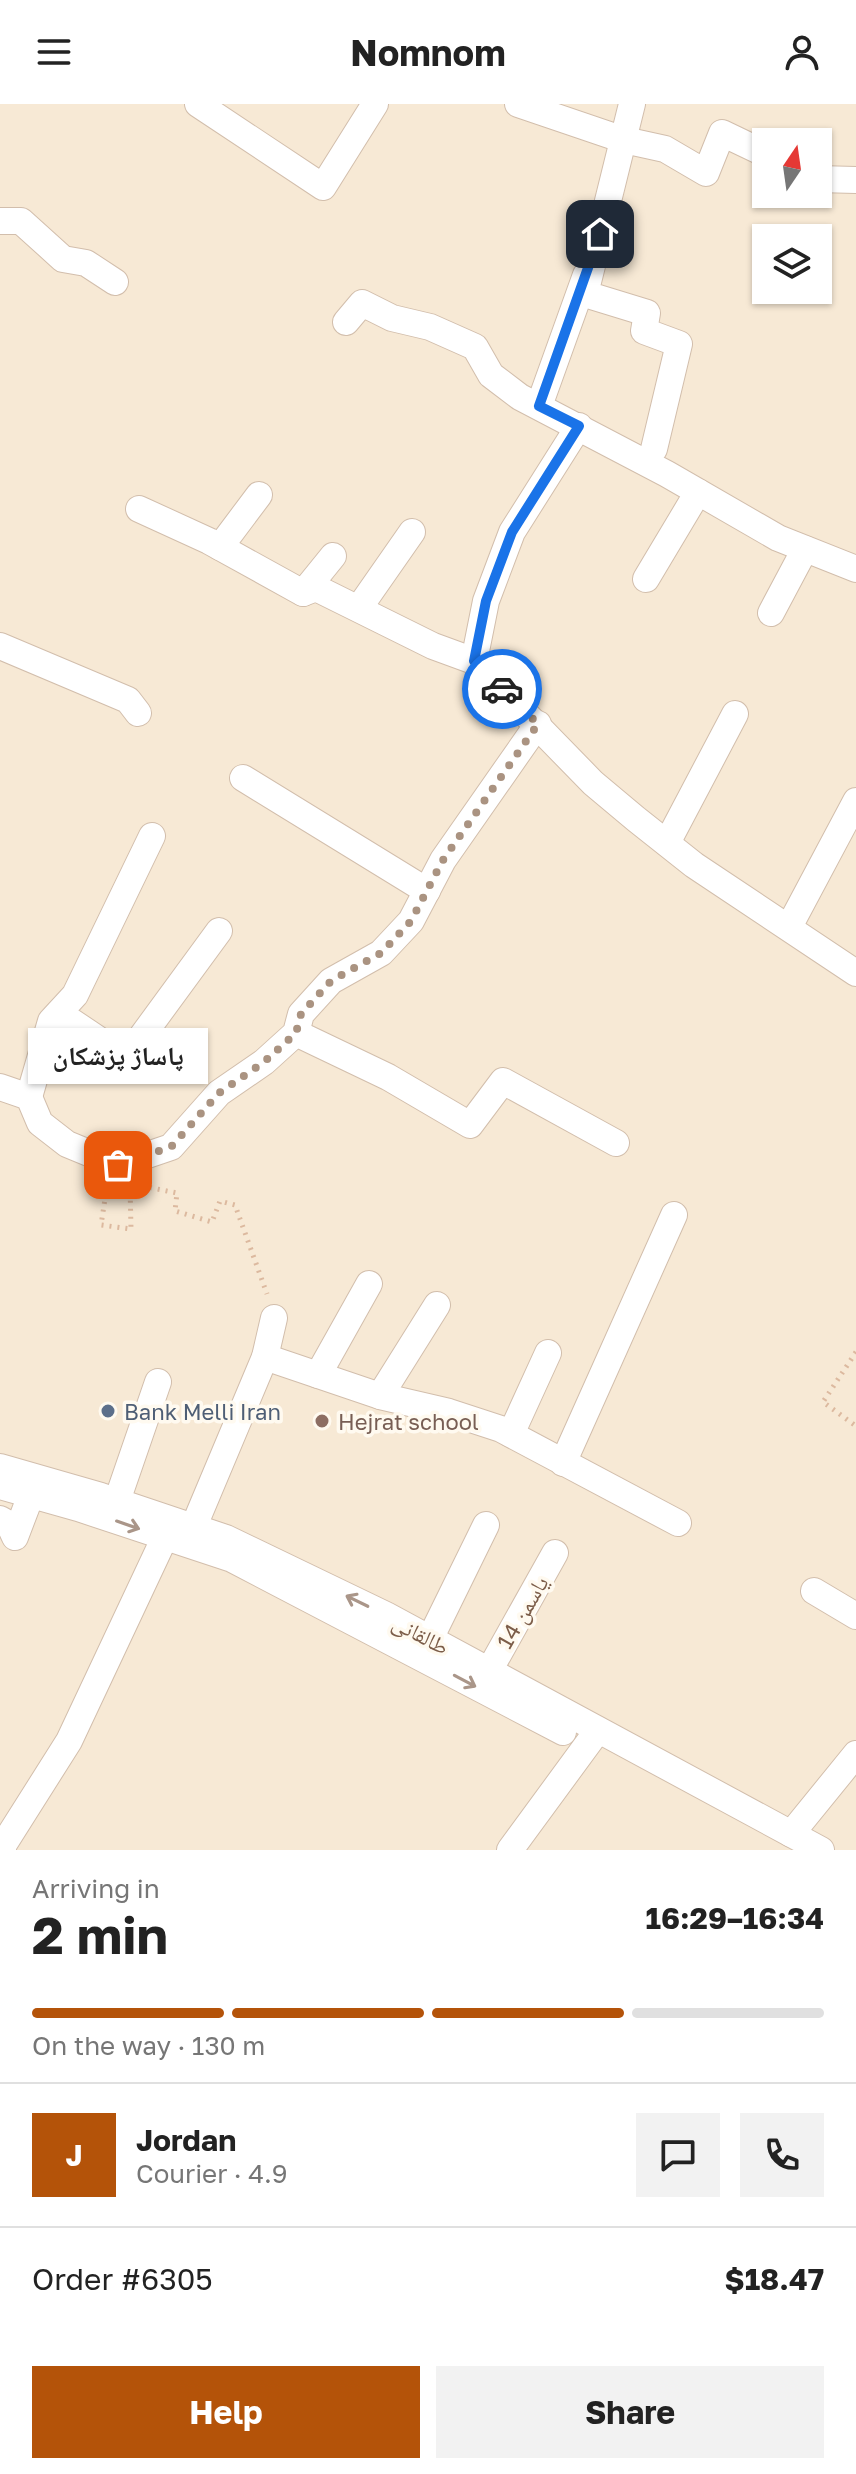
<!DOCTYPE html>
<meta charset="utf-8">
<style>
:root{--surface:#fff;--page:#f2f2f2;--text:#222;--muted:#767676;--line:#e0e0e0;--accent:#b45309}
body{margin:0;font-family:"Golos Text","Noto Naskh Arabic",sans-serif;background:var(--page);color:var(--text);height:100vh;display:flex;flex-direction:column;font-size:30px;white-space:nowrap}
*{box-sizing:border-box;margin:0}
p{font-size:26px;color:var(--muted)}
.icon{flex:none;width:44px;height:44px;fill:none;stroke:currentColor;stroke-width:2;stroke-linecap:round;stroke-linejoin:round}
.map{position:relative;height:1746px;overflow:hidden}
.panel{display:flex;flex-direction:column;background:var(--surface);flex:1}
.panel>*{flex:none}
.needle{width:52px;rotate:13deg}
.fabs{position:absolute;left:752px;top:24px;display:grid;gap:16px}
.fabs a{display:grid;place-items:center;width:80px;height:80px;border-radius:0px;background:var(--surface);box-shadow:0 2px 6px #0004;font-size:40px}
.pin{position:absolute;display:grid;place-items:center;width:68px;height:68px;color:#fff;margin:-34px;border-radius:16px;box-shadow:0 4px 12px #0006}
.courier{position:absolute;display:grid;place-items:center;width:80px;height:80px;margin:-40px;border:6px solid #1a73e8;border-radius:50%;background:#fff;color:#222;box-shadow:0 2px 10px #0007}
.bubble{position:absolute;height:56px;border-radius:0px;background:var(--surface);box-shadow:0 2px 6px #0004;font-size:26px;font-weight:700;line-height:56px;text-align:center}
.head em{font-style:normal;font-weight:700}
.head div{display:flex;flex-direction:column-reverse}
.head{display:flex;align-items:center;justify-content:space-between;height:136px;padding:0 32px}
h1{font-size:52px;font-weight:700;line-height:60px}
.bar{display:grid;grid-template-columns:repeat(4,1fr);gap:12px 8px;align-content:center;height:96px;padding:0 32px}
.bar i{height:10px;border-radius:6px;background:var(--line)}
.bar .active{background:var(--accent)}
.bar p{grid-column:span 4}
.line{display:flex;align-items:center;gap:20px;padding:0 32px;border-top:2px solid var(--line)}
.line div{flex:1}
.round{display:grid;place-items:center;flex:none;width:84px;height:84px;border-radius:0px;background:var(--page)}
.primary-button{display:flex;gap:16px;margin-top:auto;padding:16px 32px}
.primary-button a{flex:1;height:92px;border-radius:0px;background:var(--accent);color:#fff;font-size:32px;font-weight:700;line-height:92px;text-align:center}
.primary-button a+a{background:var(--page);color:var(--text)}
header{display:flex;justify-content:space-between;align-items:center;height:104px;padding:0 32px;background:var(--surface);font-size:36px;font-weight:700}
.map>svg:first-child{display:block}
</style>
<header><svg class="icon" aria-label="menu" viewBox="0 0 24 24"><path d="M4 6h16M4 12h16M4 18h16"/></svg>Nomnom<svg class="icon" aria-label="person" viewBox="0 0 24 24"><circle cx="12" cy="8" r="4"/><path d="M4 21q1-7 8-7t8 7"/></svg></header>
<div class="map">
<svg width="856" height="1746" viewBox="0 0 856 1746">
<rect width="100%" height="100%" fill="#fef6e8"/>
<path fill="#f7e9d5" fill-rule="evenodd" d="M0 0H856V1746H0ZM766 38H818V90H766ZM766 134H818V186H766Z"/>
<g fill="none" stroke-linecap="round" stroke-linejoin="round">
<g stroke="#d2beac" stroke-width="28">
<g id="minor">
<path d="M198 0 323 83 375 0"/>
<path d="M518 0 624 36 665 45 706 69 722 29 766 50"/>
<path d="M632 0 585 190 647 209 644 227 679 240 654 345"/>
<path d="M818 75 856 76"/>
<path d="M0 117H21L63 155 86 159 115 178"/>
<path d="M346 218 362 199 392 214 430 223 475 243 491 271 520 293 667 370 778 434 856 465"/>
<path d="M539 302 586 171"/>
<path d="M579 322 512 428 486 497 474 557 593 679 636 715 694 761 856 869"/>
<path d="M139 405 209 437 303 489 316 484 433 542 474 557"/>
<path d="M220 443 259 391"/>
<path d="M646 475 698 388"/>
<path d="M303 489 333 452"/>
<path d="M359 504 412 428"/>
<path d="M771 509 805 445"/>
<path d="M0 542 128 596 138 609"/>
<path d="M243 674 427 787"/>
<path d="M667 739 735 610"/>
<path d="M789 823 856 697"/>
<path d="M59 909 126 954 219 827"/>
<path d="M296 929 388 973 470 1021 503 977 616 1039"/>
<path d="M0 983 29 993 40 1019 67 1040 118 1061 171 1043 219 989 264 958 296 929 301 910 331 877 381 849 411 817 443 756 538 620"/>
<path d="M29 993 51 917 75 891 152 732"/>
<path d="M265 1253 380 1292 449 1308 501 1325 678 1419"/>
<path d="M318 1271 369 1180"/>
<path d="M380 1292 437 1201"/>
<path d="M511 1330 548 1249"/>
<path d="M563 1359 674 1111"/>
<path d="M0 1363 101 1392 226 1434 386 1511 821 1746"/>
<path d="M0 1382 78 1404 232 1455 563 1628"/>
<path d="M117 1397 158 1278"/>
<path d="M0 1415 9 1420 15 1433 31 1391"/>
<path d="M194 1422 265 1253 274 1214"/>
<path d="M814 1487 856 1512"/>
<path d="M430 1535 486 1421"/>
<path d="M489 1567 555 1449"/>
<path d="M791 1730 856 1650"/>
<path d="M3 1746 2 1743 69 1637 171 1420"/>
<path d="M510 1746 598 1626"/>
</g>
</g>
<g stroke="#dcb99f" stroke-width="5" stroke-dasharray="2 6" stroke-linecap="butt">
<path d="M107 1082 101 1121 131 1125 130 1081"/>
<path d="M142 1082 177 1089 175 1107 212 1118 220 1097 235 1101 267 1190"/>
<path d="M856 1248 823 1298 856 1322"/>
</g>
<use href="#minor" stroke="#fff" stroke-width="26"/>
</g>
<defs><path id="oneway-shaft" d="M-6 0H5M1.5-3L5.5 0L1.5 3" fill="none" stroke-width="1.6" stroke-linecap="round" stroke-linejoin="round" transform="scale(2)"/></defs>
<g stroke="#aa9689">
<use href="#oneway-shaft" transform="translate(128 1421) rotate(19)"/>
<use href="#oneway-shaft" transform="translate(357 1497) rotate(-154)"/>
<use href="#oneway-shaft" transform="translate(465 1577) rotate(28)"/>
</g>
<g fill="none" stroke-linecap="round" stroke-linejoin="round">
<path stroke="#aa9381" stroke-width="8" stroke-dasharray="0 14.4" d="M118 1061 171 1043 219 989 264 958 296 929 301 910 331 877 381 849 411 817 443 756 538 620 502 585"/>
<path stroke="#1a73e8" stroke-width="10" d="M502 585 474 557 486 497 512 428 579 322 539 302 600 130"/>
</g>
<circle fill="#5c6f8a" stroke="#fffaf0" stroke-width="3" cx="108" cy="1307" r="8"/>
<circle fill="#8d6e63" stroke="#fffaf0" stroke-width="3" cx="322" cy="1317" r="8"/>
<g text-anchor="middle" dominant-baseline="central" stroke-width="7" stroke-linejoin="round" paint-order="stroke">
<g font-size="22" fill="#4e5e75" stroke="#fffaf0" text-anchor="start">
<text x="124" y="1307">Bank Melli Iran</text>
</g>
<g font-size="22" fill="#785e54" stroke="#fffaf0" text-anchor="start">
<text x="338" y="1317">Hejrat school</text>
</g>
<g font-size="22" fill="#7c5d49" stroke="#fffaf0">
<text transform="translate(522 1508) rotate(-60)">یاسمن 14</text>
<text transform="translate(421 1530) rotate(28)">طالقانی</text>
</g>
</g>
</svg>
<div class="fabs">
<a><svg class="needle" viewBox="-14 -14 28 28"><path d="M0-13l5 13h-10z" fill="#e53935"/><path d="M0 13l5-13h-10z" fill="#767676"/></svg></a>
<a><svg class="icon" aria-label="layers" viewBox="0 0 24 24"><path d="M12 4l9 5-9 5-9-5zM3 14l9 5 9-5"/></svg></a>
</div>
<div class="pin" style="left:118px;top:1061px;background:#ea580c"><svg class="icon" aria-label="bag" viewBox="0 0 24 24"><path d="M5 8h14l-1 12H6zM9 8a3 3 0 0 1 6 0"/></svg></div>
<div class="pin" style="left:600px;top:130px;background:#1f2937"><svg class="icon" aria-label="home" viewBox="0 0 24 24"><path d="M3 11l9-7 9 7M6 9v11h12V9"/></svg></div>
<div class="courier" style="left:502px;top:585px"><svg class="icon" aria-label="car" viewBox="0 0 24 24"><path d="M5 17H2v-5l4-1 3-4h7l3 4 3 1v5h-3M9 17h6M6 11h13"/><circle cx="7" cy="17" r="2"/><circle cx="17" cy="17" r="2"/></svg></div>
<div class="bubble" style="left:28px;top:924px;width:180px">پاساژ پزشکان</div>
</div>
<section class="panel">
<div class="head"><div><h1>2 min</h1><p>Arriving in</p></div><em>16:29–16:34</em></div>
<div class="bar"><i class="active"></i><i class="active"></i><i class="active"></i><i></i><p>On the way · 130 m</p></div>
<div class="line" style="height:144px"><b class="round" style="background:var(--accent);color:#fff">J</b><div><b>Jordan</b><p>Courier · 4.9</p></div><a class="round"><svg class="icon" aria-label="chat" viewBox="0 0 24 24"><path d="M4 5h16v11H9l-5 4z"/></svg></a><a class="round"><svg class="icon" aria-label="phone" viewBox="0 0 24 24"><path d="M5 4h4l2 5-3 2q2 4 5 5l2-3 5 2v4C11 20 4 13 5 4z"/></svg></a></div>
<div class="line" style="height:104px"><div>Order #6305</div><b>$18.47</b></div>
<div class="primary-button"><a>Help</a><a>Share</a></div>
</section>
